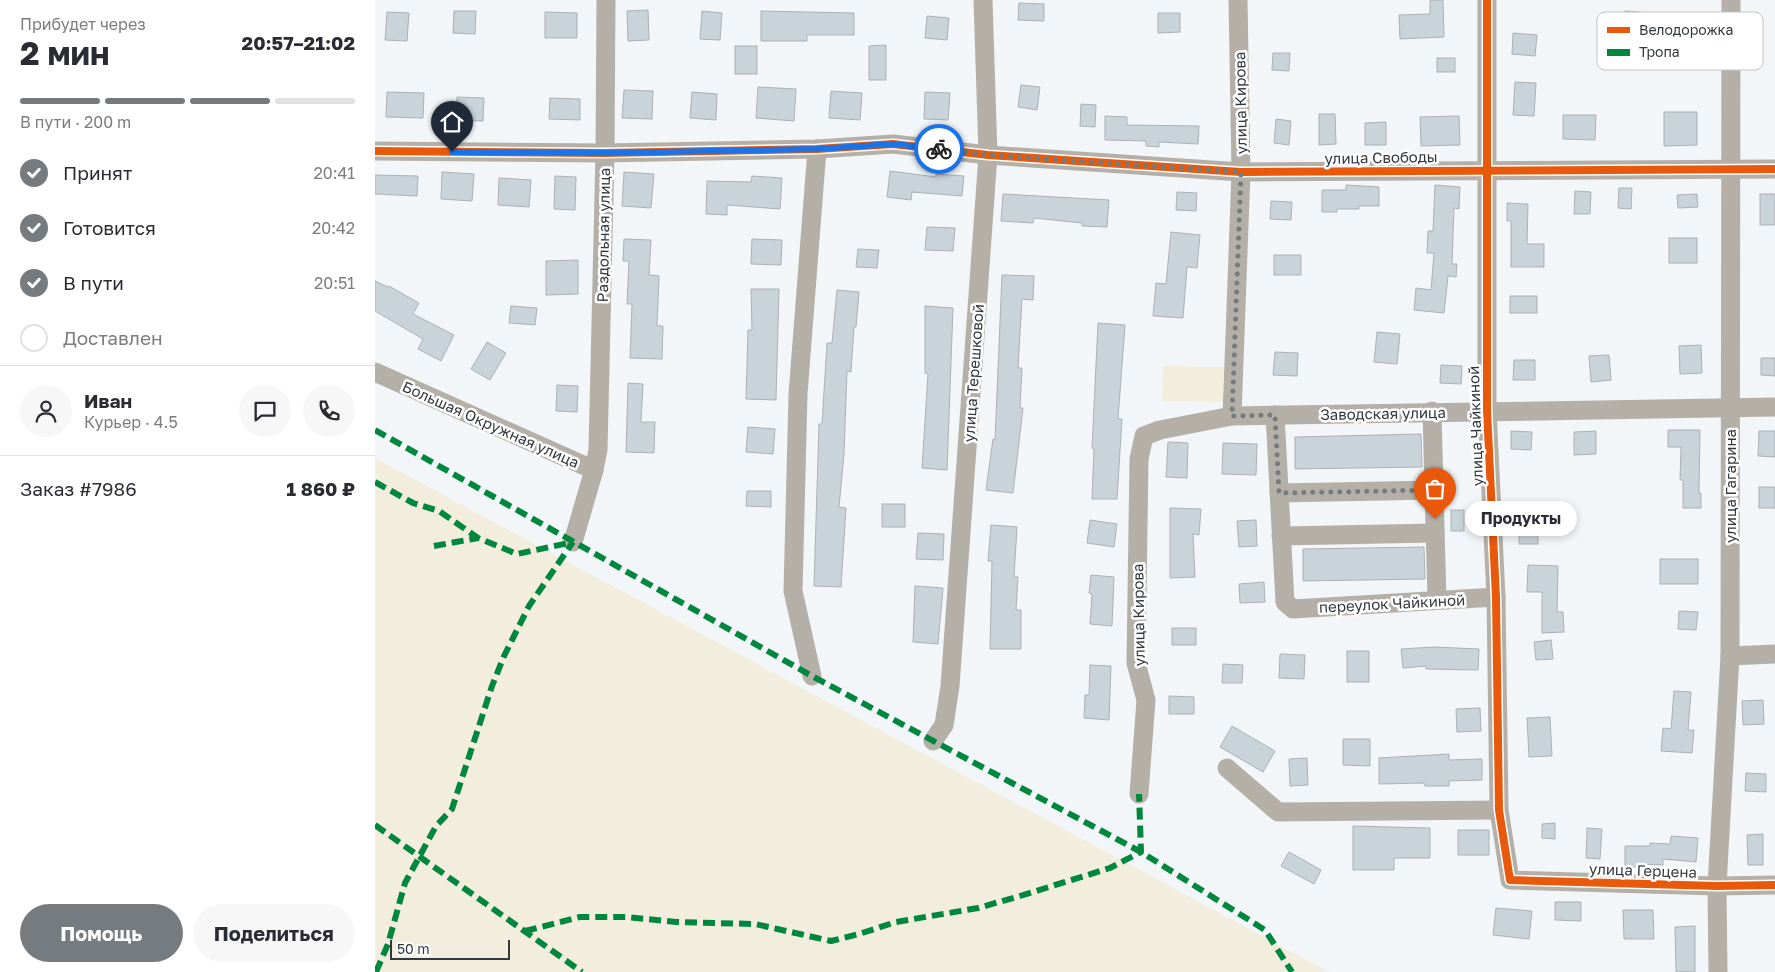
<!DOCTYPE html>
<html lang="ru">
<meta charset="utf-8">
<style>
:root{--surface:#fff;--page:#f7f7f7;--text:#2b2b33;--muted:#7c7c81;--line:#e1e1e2;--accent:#757b7f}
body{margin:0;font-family:"Golos Text",sans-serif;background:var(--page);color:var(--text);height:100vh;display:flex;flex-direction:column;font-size:19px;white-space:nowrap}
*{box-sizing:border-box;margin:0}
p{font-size:16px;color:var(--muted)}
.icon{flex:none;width:28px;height:28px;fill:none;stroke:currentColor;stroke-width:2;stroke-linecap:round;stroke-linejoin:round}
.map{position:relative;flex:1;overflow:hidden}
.sheet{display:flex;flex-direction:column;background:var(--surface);width:375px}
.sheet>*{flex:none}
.scale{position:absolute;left:15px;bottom:12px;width:120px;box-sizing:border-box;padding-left:5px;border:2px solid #32393e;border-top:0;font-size:14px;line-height:18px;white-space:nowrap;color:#32393e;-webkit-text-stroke:4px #fff;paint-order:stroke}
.pin{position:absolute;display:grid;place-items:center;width:42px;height:42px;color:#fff;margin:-51px -21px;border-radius:50% 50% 50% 0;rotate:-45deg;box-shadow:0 0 5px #0007}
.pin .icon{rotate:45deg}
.courier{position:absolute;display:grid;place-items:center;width:50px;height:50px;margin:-25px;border:4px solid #1a73e8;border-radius:50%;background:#fff;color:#222;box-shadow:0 1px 6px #0007}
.bubble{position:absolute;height:35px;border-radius:18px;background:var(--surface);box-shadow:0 2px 8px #0003;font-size:16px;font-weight:700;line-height:35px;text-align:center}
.headline em{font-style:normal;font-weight:700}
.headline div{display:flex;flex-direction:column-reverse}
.headline{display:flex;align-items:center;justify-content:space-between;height:85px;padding:0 20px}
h1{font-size:32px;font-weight:700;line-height:38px}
.bar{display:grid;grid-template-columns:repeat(4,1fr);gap:8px 5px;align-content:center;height:60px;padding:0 20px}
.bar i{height:6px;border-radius:4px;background:var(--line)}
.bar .on{background:var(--accent)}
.bar p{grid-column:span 4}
.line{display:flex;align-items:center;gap:12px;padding:0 20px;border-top:1px solid var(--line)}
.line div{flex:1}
.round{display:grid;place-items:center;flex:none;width:52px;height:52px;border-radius:26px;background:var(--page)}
ol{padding:0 20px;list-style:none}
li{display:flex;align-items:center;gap:15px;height:55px}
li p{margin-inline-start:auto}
li .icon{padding:5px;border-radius:50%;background:var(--accent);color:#fff;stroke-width:4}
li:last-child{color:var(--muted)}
li i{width:28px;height:28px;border:2px solid var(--line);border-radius:50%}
.button{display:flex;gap:10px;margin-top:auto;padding:10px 20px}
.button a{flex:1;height:58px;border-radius:30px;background:var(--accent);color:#fff;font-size:20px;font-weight:700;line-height:58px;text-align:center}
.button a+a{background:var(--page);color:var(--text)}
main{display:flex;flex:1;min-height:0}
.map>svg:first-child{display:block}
</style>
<main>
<section class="sheet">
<div class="headline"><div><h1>2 мин</h1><p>Прибудет через</p></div><em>20:57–21:02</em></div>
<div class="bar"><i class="on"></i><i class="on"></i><i class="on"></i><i></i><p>В пути · 200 m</p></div>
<ol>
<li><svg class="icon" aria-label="check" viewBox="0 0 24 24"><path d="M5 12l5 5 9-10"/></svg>Принят<p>20:41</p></li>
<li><svg class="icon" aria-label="check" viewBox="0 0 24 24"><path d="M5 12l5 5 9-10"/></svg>Готовится<p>20:42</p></li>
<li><svg class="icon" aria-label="check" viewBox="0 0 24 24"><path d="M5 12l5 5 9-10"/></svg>В пути<p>20:51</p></li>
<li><i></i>Доставлен</li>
</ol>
<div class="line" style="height:90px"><a class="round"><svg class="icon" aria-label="person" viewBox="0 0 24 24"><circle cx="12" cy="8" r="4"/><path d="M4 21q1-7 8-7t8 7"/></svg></a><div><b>Иван</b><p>Курьер · 4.5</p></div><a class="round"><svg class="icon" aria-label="chat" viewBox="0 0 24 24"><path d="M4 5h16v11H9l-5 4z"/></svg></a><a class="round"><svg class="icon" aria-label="phone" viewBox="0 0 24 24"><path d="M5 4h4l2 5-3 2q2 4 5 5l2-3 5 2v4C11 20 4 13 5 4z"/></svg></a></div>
<div class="line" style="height:65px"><div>Заказ #7986</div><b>1 860 ₽</b></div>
<div class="button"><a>Помощь</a><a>Поделиться</a></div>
</section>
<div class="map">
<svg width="1400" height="972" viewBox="0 0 1400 972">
<rect width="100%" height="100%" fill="#f2f6f9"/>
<g fill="#f3edde">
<path d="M788 366 849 367 848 402 787 401Z"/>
<path d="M0 458 954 972H0Z"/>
</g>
<g fill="#c9d3da" stroke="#acb1b5">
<path d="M1055 0H1068L1069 37 1025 39 1024 15 1055 14Z"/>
<path d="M644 3 669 4V21L643 20Z"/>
<path d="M273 10 274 40 253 41 252 11Z"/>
<path d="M79 11H101L100 34 78 33Z"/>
<path d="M327 11 347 13 345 40 325 39Z"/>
<path d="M386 11 479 13V35H432V41H386Z"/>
<path d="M1250 11 1277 13 1276 30 1248 28Z"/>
<path d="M12 12 34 13 32 41 10 40Z"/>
<path d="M170 12 202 13V38H170Z"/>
<path d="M783 13H805V32L783 33Z"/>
<path d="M552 16 574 18 572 40 550 38Z"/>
<path d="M1138 33 1162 35 1160 56 1137 54Z"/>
<path d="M511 45V80H494V46Z"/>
<rect x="360" y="46" width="22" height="28"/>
<path d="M898 53H915L914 71 897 70Z"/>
<rect x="1062" y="58" width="18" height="14"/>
<path d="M1140 82 1161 83 1159 116 1138 115Z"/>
<path d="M646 85 665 87 662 110 643 107Z"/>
<path d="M383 87 421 89 419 121 381 118Z"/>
<path d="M249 90 278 91 277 119 247 118Z"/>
<path d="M456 91 487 93 485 120 454 118Z"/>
<path d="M12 92 49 93 48 118 11 117Z"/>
<path d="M317 92 342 94 341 120 315 118Z"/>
<path d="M550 92 575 93 573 120 549 119Z"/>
<path d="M82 97 109 98 108 121 81 120Z"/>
<path d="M175 98 205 99V120L174 119Z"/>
<path d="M706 104 721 105 720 127 705 126Z"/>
<path d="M1289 112H1322V145L1289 146Z"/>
<path d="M944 114H960L961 144 944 145Z"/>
<path d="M1188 115H1221L1220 140 1188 139Z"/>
<path d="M730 116 752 117V125L824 126 823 144 784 142V147L771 146V141L730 140Z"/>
<path d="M1084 116 1085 145 1046 146 1045 117Z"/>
<path d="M901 119 916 121 914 145 899 143Z"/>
<path d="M1011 122V145H990V123Z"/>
<path d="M515 171 561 177V174L589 176 587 196 537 192 536 200 512 197Z"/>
<path d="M67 172 99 174 97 201 66 199Z"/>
<path d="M249 172 279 174 276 208 247 206Z"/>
<path d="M0 175 43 176 42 196 0 194Z"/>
<path d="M180 176 201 177 200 210 179 209Z"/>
<path d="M377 176 407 178 405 209 352 205V215L331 214 332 181 376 182Z"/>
<path d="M124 178 156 180 154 207 123 205Z"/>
<path d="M971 185 1004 187V206H984V209H962V212H947V190H971Z"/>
<path d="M1060 185 1085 187 1084 209 1079 208 1077 264H1082L1081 277 1073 276 1069 313 1039 310 1041 288 1056 290 1059 253H1052L1053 231H1058Z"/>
<path d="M1244 188H1257L1256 209 1243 208Z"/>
<path d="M1200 191 1216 192 1215 214H1199Z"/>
<path d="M802 192 822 193 821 211 801 210Z"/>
<path d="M628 194 734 200 732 227 707 226V223L659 218 658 223 626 221Z"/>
<path d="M1322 194 1323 207 1303 208 1302 195Z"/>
<rect x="1385" y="194" width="15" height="31"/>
<path d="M896 201 917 202 916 220 895 219Z"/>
<path d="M1132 203 1153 204 1152 244H1169V267H1136V221H1132Z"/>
<path d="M552 227 580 228 578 251 550 250Z"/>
<path d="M796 232 825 235 822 268 812 267 808 318 778 316 781 283 791 284Z"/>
<rect x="1294" y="238" width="28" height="25"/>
<path d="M249 239 276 240 274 275 284 276 282 326H288L287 359 255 358 257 304H252L254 261H248Z"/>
<path d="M377 239 407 240 406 265 376 264Z"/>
<path d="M483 249 504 250 502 268 481 267Z"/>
<rect x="899" y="255" width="27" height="20"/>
<path d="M203 260V294L171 295V261Z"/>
<path d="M627 275 659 276 658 300 647 299 643 368H647L645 408H648L638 493 611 490 618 439 620 440Z"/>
<path d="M0 281 13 287 14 286 44 303 38 314 79 335 66 361 43 349 48 339 0 311Z"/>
<path d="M376 289H404L401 400 371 399 373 330H377Z"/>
<path d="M462 290 484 292 481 327H479L476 372 472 371 469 454 464 507 471 508 466 587 439 586 444 424H447L452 343H457Z"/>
<rect x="1135" y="296" width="27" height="17"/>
<path d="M136 306 162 308 160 325 134 323Z"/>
<path d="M550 306 578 308 572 470 547 468 553 374 550 373Z"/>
<path d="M723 323 750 325 743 419H747L742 499H717L719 449 717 448Z"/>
<path d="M1002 332 1025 334 1022 364 999 362Z"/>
<path d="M112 342 131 353 115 380 96 369Z"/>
<path d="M1326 345 1327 373 1305 374 1304 346Z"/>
<path d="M900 352 923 353 922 376 898 375Z"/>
<path d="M1234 355 1236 380 1216 382 1214 356Z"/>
<path d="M1386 358H1400V376L1386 375Z"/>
<path d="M1139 360H1160V380H1138Z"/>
<path d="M1066 365 1087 366 1086 384 1065 383Z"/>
<path d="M253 383 268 384 266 422H280L279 453 251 452Z"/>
<path d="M182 385 203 386 202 412 181 411Z"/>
<path d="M373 427 400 429 398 454 371 452Z"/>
<path d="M1293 430H1325L1324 493H1326V508H1308V480H1305L1306 447H1293Z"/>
<path d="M1136 431 1157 432 1156 450 1136 449Z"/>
<path d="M1221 431V454L1199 455V432Z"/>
<path d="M1384 431H1400V457L1383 456Z"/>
<path d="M1046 434 1047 467 920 469V437Z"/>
<path d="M793 442 813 443 812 478 791 477Z"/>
<path d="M848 443 882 444 881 475 847 474Z"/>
<rect x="1384" y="487" width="16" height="21"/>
<path d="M372 491H396V507L371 506Z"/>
<rect x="507" y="504" width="23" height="23"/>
<path d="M795 508 826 509 824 535 818 534 820 577 795 578Z"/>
<rect x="1076" y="510" width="13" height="21"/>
<path d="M715 520 742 524 739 547 712 543Z"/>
<path d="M881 520 882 546 864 547 862 521Z"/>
<rect x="1144" y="522" width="19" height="22"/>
<path d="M616 525 642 527 639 577H643L641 610H646V649H615L617 561H613Z"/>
<path d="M543 533 569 534 568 560 541 559Z"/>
<path d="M1049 547 1050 579 928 581V549Z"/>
<rect x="1285" y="559" width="38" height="25"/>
<path d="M1153 565 1183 566 1182 612H1188L1189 632 1167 633V592H1152Z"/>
<path d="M716 575 739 577 737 626 715 624 717 594 714 593Z"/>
<path d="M889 582 890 602 865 603 864 584Z"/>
<path d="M540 586 568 588 563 644 538 642Z"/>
<path d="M1304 611 1323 612 1321 630 1303 629Z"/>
<rect x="797" y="628" width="24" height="17"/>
<path d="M1176 640 1178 659 1161 660 1159 642Z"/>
<path d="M1059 647 1104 649 1103 670 1051 669V666L1028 668 1026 649Z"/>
<rect x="972" y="651" width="22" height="31"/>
<path d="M905 654 930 655 929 679 904 678Z"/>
<path d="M848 664 868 665 867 683H847Z"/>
<path d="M715 665 736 666 734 720 709 718 710 695H714Z"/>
<path d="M1299 691 1316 692 1313 730H1319L1317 753 1286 751 1288 728 1296 729Z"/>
<path d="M794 696 819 697V714H794Z"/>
<path d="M1388 700 1389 724 1368 725 1367 701Z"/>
<path d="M1105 708 1106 731 1082 732 1081 709Z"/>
<path d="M1175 717 1177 756 1154 757 1152 718Z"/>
<path d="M857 726 900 751 888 772 845 747Z"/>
<path d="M968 739H995V766L968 765Z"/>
<path d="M1074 754V760L1107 759V780L1074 781V786H1050L1049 783 1004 784V758Z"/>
<path d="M932 758 933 785 915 786 914 759Z"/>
<path d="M1371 773 1391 774V792L1370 791Z"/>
<path d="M1180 823V839L1167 838V824Z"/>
<path d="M978 826 1055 828V858H1019V870H978Z"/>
<path d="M1212 828 1227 829 1225 859 1211 858Z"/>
<rect x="1083" y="830" width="31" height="25"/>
<path d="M1388 834V865H1373L1372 835Z"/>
<path d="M1296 836 1323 838 1321 862 1288 859V865L1263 864V867H1250V846H1275V843L1295 844Z"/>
<path d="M914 852 946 870 939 884 906 866Z"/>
<path d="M1180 902H1206V921L1180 920Z"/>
<path d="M1121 908 1157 911 1154 939 1118 935Z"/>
<path d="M1248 910H1278L1279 939H1249Z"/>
<path d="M1320 926V972H1301L1300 927Z"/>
</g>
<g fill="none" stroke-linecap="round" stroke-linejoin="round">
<g stroke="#b5b0a7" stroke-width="19">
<path d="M1112 0V410L1121 597 1124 810 1135 880 1342 886 1400 885"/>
<path d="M0 151 230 153 442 149 518 144 613 155 866 172 1400 169"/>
<path d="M0 372 219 470 198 542"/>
<path d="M900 415 910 602 918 609 1121 597"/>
<path d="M857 416 866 172 863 0"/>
<path d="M219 470 223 450 230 153 231 0"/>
<path d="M1059 490 1062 600"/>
<path d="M904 493 1059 490 1057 411"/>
<path d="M906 536 1060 533"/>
<path d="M1355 656 1400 654"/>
<path d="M437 676 418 591 423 394 442 149"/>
<path d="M558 741 569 725 575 686 613 155 608 0"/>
<path d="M852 768 903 812 1124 810"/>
<path d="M764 794 771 700 761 663 764 459 769 436 785 430 857 416 1400 407"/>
<path d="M1343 972 1342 886 1355 656 1356 0"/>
</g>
<g stroke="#00873e" stroke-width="6" stroke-dasharray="12 6" stroke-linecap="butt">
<path d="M0 430 437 676 766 852 890 930 917 972"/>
<path d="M0 482 38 503 64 511 103 538 142 554 198 542"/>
<path d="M59 546 103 538"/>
<path d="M0 825 207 972"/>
<path d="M150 931 205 917H251L301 922 380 924 456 941 484 934 521 922 603 908 645 896 735 868 766 852 764 794"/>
<path d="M1 972 13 944 30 883 61 826 77 809 117 686 129 656 154 606 198 542"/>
</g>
<g stroke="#fff" stroke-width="11">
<g id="cycleway">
<path d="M1112 0V410L1121 597 1124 810 1135 880 1342 886 1400 885"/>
<path d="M0 151 230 153 442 149 518 144 613 155 866 172 1400 169"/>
</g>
</g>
<use href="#cycleway" stroke="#e8590c" stroke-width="8"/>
</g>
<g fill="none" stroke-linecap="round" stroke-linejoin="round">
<path stroke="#757b7f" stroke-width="5" stroke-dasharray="0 9" d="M564 149 613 155 866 172 857 416 900 415 904 493 1059 490 1060 519"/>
<path stroke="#1a73e8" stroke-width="6" d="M77 152 230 153 442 149 518 144 564 149"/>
</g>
<g text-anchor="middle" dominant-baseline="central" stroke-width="5" stroke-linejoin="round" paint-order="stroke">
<g font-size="15" fill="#32393e" stroke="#fff">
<text transform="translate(865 103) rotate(-91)">улица Кирова</text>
<text transform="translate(1006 157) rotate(-1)">улица Свободы</text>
<text transform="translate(228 235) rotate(-89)">Раздольная улица</text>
<text transform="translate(598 373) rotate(-86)">улица Терешковой</text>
<text transform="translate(1008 413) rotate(-1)">Заводская улица</text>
<text transform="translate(116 424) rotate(24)">Большая Окружная улица</text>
<text transform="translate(1100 426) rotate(-92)">улица Чайкиной</text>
<text transform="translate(1355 486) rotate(-90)">улица Гагарина</text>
<text transform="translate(1017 603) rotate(-3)">переулок Чайкиной</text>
<text transform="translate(763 615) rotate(-91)">улица Кирова</text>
<text transform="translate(1268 870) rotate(2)">улица Герцена</text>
</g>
</g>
<rect x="1222" y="12" width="166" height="58" rx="8" fill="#fff" stroke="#c2c4c5" stroke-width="1"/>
<rect x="1232" y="27" width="23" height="6" fill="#e8590c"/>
<rect x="1232" y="49" width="23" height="7" fill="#00873e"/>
<g font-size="14" fill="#32393e">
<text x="1264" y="35">Велодорожка</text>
<text x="1264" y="57">Тропа</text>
</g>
</svg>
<div class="scale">50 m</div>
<div class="pin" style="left:1060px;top:519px;background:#ea580c"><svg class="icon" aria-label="bag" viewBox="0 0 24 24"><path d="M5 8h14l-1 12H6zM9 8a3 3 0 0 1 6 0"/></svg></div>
<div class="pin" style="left:77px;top:152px;background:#1f2937"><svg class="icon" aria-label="home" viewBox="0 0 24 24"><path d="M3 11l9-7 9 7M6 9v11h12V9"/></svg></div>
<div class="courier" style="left:564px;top:149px"><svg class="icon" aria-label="bike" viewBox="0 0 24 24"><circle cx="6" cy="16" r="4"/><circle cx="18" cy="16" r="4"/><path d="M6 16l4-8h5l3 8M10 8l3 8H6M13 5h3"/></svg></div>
<div class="bubble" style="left:1090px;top:501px;width:112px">Продукты</div>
</div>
</main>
